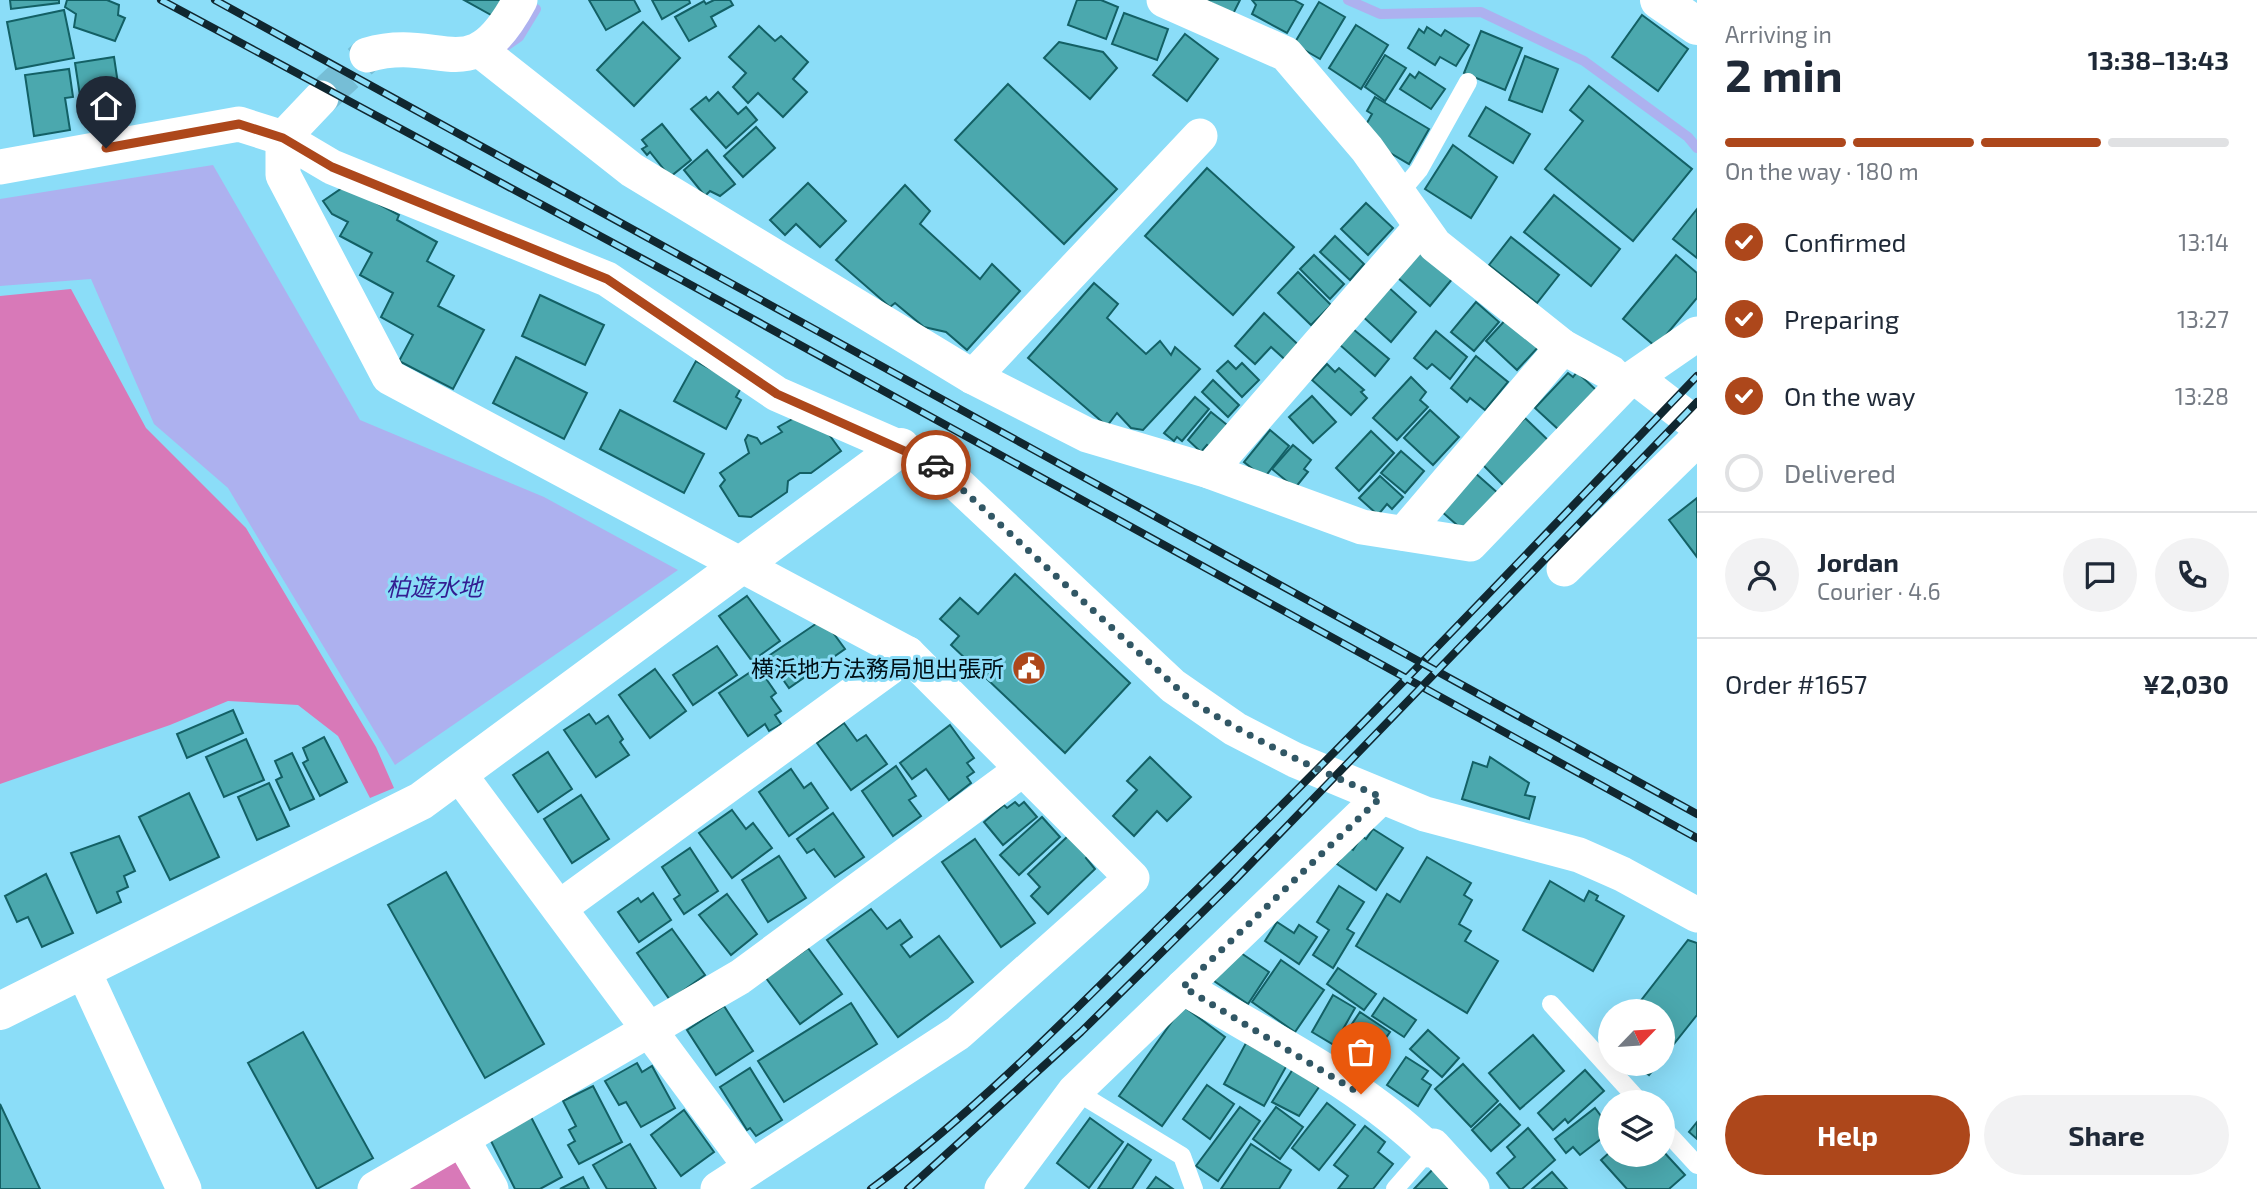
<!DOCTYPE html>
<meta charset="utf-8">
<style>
:root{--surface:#fff;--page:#f2f2f3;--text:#1f2937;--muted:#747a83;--line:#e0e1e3;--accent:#ad471b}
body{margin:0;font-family:"Exo 2","Noto Sans JP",sans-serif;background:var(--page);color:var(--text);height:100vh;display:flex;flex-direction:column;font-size:26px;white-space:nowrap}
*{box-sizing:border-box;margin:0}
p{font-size:23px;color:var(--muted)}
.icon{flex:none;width:38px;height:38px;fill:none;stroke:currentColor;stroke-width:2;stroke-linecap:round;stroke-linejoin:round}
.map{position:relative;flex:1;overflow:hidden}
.drawer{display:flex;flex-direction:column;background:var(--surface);width:560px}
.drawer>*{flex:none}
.needle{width:46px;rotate:65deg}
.fabs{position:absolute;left:1598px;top:999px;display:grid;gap:14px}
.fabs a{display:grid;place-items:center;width:77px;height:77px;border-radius:50%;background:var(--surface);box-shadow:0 7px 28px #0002;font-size:35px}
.pin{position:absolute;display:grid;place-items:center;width:60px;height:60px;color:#fff;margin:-72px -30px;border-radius:50% 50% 50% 0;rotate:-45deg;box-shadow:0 0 7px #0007}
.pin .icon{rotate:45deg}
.courier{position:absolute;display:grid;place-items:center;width:70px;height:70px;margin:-35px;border:5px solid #ad471b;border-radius:50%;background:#fff;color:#222;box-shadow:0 2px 9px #0007}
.head em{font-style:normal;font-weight:700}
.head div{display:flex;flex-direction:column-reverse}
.head{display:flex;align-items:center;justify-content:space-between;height:119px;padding:0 28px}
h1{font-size:46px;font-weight:700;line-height:52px}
.bar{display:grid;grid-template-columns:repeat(4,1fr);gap:10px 7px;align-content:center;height:84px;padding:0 28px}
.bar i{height:9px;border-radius:5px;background:var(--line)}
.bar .selected{background:var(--accent)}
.bar p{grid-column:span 4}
.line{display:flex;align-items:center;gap:18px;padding:0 28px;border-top:2px solid var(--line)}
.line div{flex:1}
.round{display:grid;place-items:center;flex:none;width:74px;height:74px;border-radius:37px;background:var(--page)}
ol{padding:0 28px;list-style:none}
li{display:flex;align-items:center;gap:21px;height:77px}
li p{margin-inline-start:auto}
li .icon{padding:7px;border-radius:50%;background:var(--accent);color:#fff;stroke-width:4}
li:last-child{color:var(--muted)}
li i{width:38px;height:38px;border:4px solid var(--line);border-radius:50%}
.cta{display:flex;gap:14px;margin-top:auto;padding:14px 28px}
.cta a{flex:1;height:80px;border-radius:42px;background:var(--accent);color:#fff;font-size:28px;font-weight:700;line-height:80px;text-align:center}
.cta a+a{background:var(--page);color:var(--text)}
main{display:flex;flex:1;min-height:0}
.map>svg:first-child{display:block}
</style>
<main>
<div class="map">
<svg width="1697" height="1189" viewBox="0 0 1697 1189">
<rect width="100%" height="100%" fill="#8bddf8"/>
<g fill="#d879b8">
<path d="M71 289 146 428 246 528 376 747 394 788 370 798 338 736 298 705 228 701 170 725 0 784V296Z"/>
<path d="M459 1147 483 1189H386Z"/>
</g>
<path fill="#adb1ef" d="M213 165 360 420 544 497 678 570 395 765 228 488 154 424 91 279 0 286V199Z"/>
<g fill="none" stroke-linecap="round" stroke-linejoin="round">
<g stroke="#adb1ef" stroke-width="10">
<path d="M1348 0 1380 14 1481 12 1584 61 1688 137 1697 148"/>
<path d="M506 46 519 37 536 9"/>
</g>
</g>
<g fill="#4ba8ae" stroke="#136065" stroke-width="2">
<path d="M10 0H59V3L11 9Z"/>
<path d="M67 0H107L119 5 118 15 125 18 115 41 74 27 76 14 65 7Z"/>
<path d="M464 0H511L500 20Z"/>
<path d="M589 0H634L640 11 606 30Z"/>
<path d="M652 0H689L690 3 662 19Z"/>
<path d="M714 0H730L733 5 711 17 716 26 689 41 675 17 704 1 706 4Z"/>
<path d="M1077 0H1101L1118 7 1106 39 1068 25Z"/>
<path d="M1205 0H1240L1233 14Z"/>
<path d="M1252 0H1294L1303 5 1287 33 1252 14 1256 5Z"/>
<path d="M1319 2 1345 17 1320 59 1294 44Z"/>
<path d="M64 10 74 58 16 69 7 22Z"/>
<path d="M1124 13 1168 29 1157 60 1112 44Z"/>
<path d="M1642 15 1688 49 1658 91 1612 57Z"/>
<path d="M643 22 680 58 634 106 597 70Z"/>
<path d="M1356 25 1388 45 1361 89 1329 68Z"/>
<path d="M759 26 775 41 781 36 808 62 793 79 807 92 783 117 758 93 748 103 733 87 746 73 729 57Z"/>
<path d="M1427 27 1441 36 1445 30 1469 45 1456 66 1440 57 1435 65 1408 48 1419 29 1424 33Z"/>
<path d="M1481 31 1522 48 1505 90 1464 73Z"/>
<path d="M1185 34 1218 59 1187 101 1153 75Z"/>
<path d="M1059 42 1103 52 1117 68 1090 99 1044 58Z"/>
<path d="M1385 55 1406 68 1385 101 1365 87Z"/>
<path d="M1525 56 1558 69 1542 112 1509 100Z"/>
<path d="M114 57 121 104 103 107 104 114 88 117 87 108 82 109 75 63Z"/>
<path d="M69 69 73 97 65 98 70 130 34 136 25 75Z"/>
<path d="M1419 72 1445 89 1431 109 1400 89 1410 74 1415 78Z"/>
<path d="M1008 84 1117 189 1064 244 955 140Z"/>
<path d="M1589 86 1692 169 1633 241 1545 169 1583 121 1570 110Z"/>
<path d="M718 92 738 114 746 107 757 120 726 148 691 109 706 97 709 101Z"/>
<path d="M1375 97 1429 129 1409 164 1375 144 1363 130 1372 114 1367 111Z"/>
<path d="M1486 107 1530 134 1513 163 1469 136Z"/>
<path d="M662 124 691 160 670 177 650 152 647 155 642 149 647 146 642 140Z"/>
<path d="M756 127 775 148 743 177 724 156Z"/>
<path d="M1453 145 1497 177 1471 218 1425 189Z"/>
<path d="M707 150 735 184 720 196 710 191 705 196 684 170Z"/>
<path d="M1207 168 1294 247 1233 315 1145 236Z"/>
<path d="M808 183 846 221 820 247 796 224 785 235 770 220Z"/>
<path d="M905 185 930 211 920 224 980 279 992 264 1020 291 967 350 946 332 924 327 895 303 890 307 836 260Z"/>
<path d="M345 186 399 215 397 220 437 242 427 261 454 276 438 306 484 330 453 389 399 361 413 335 381 317 393 293 360 275 372 253 340 236 348 222 332 214 323 201Z"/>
<path d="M1554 195 1620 249 1591 286 1524 232Z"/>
<path d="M1366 203 1393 228 1368 255 1341 229Z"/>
<path d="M1697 209V258L1673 239Z"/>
<path d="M1335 236 1364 264 1350 280 1320 252Z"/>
<path d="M1511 237 1559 275 1537 303 1489 265Z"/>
<path d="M1419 249 1453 278 1430 306 1397 277Z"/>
<path d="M1314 255 1344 284 1330 299 1300 269Z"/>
<path d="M1676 255 1697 273V298L1656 347 1623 319Z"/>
<path d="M1298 272 1331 305 1311 325 1278 293Z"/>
<path d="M1094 283 1118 304 1107 318 1146 354 1160 341 1171 355 1175 347 1200 369 1143 430 1131 428 1117 413 1107 426 1028 358Z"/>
<path d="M1387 286 1416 312 1391 342 1361 315Z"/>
<path d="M540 295 604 325 585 365 522 336Z"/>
<path d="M1476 302 1499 322 1474 351 1451 332Z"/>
<path d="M1264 313 1304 350 1290 364 1271 347 1255 364 1235 346Z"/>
<path d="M1510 315 1541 344 1517 370 1486 341Z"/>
<path d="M1353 329 1389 359 1375 376 1340 345Z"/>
<path d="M1436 331 1467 357 1450 379 1432 364 1427 369 1414 358Z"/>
<path d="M1476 356 1508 382 1485 410 1470 398 1467 402 1451 388Z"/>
<path d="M516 357 587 393 564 439 493 403Z"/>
<path d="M696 361 742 386 736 397 741 400 726 429 674 401Z"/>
<path d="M1228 361 1236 369 1242 363 1259 380 1242 397 1217 371Z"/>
<path d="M1327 364 1335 372 1339 368 1364 390 1361 392 1367 398 1351 415 1312 380Z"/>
<path d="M1577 372 1596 390 1559 430 1535 408 1568 373 1573 377Z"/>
<path d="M1411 377 1426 392 1420 400 1428 407 1397 440 1373 418Z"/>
<path d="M1213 380 1239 405 1228 417 1202 392Z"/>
<path d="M1312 396 1336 422 1313 443 1289 417Z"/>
<path d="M1195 397 1209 409 1182 441 1177 437 1174 441 1164 433Z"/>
<path d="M620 410 704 454 684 493 600 449Z"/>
<path d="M1430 410 1459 437 1433 465 1404 438Z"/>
<path d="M805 412 815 415 841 451 811 473H800L788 481 787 492 751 517 739 516 720 486 725 480 720 473 749 453 745 440 748 435 757 438 761 444 782 432 778 427Z"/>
<path d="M1211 412 1231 428 1212 449 1207 445 1201 452 1188 440Z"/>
<path d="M1525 418 1550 442 1506 488 1481 463Z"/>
<path d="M1270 430 1289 446 1264 478 1244 462Z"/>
<path d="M1371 431 1394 453 1359 491 1336 468Z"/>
<path d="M1293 445 1311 460 1304 469 1308 472 1295 488 1272 469Z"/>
<path d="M1401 451 1424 471 1405 493 1381 473Z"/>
<path d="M1474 472 1499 494 1465 532 1441 511Z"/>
<path d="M1380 476 1403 497 1392 509 1387 504 1378 515 1359 498Z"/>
<path d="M1697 498V557L1669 520Z"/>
<path d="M1015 574 1130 683 1065 753 951 645 959 636 940 619 960 598 978 614Z"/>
<path d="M747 596 780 641 752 661 719 616Z"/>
<path d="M823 619 845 649 789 688 767 657Z"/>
<path d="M717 646 737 675 693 705 673 675Z"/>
<path d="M758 667 776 693 771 697 781 711 775 715 781 724 769 731 765 724 748 736 719 693Z"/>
<path d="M655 669 686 711 650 738 619 695Z"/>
<path d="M233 710 243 733 187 758 177 734Z"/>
<path d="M589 714 596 724 608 716 623 739 620 742 629 755 596 777 564 730Z"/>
<path d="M844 723 857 741 866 735 887 764 851 790 817 743Z"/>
<path d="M950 725 974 758 967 763 974 772 967 777 971 783 949 800 926 769 912 779 900 763Z"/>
<path d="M324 737 347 782 320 796 303 763 308 760 303 748Z"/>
<path d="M246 739 264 780 224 797 206 757Z"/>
<path d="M548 752 572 789 538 812 513 775Z"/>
<path d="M292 753 314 799 290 810 276 780 282 777 275 761Z"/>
<path d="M1150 757 1191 797 1167 821 1157 811 1134 836 1113 816 1137 790 1127 781Z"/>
<path d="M1490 757 1529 783 1525 795 1535 797 1529 819 1462 799 1473 762 1487 767Z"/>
<path d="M896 766 916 796 909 800 921 816 893 836 862 791Z"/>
<path d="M791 769 804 788 811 783 828 808 789 836 759 792Z"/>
<path d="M269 783 289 826 257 840 238 797Z"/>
<path d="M189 793 219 857 170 880 139 817Z"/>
<path d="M581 795 609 839 572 863 544 819Z"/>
<path d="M1015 802 1019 806 1024 802 1037 817 1003 845 984 822 1004 805 1007 808Z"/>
<path d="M732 810 746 829 753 823 772 848 732 878 699 833Z"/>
<path d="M833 813 864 857 835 877 814 849 807 853 797 839Z"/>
<path d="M1042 817 1060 837 1019 875 1000 855Z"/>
<path d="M1373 829 1403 848 1376 890 1337 864 1348 847 1353 850 1362 836 1366 839Z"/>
<path d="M119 836 135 871 124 876 128 887 117 892 121 902 97 913 71 853Z"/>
<path d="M1068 836 1088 856 1086 858 1095 869 1048 914 1031 896 1040 887 1028 874Z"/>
<path d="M975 839 1035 923 1001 947 942 862Z"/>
<path d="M690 848 718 891 684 914 674 899 680 895 662 867Z"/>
<path d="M779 856 806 898 768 922 742 880Z"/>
<path d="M1427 857 1471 883 1464 895 1472 900 1459 924 1471 931 1465 941 1498 961 1467 1013 1356 946 1387 894 1400 902Z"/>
<path d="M446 872 544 1044 485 1078 388 905Z"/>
<path d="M46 874 73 933 42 947 28 917 17 922 5 896Z"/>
<path d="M1550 881 1584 901 1589 891 1598 896 1596 900 1624 916 1593 971 1523 930Z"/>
<path d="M1339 886 1364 902 1347 929 1354 933 1333 968 1313 955 1329 930 1317 922Z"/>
<path d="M653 893 671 920 639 942 618 912 638 898 641 902Z"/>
<path d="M727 894 757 934 731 955 699 915Z"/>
<path d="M871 909 887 929 900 920 912 937 901 945 910 957 939 936 973 982 898 1037 827 940Z"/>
<path d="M1277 922 1294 933 1299 925 1317 937 1299 964 1265 941Z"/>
<path d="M672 929 705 975 670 1000 637 953Z"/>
<path d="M1688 940 1697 943V1015L1662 1059V1012H1632Z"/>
<path d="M808 948 842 994 800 1024 766 978Z"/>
<path d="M1235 949 1269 972 1248 1004 1214 981Z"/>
<path d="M1281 960 1324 990 1295 1032 1252 1002Z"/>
<path d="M1338 968 1376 994 1364 1010 1327 984Z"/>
<path d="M1333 995 1355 1008 1334 1045 1312 1032Z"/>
<path d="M1384 998 1416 1020 1404 1037 1372 1016Z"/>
<path d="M851 1003 877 1044 784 1102 758 1061Z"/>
<path d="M724 1006 753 1051 716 1075 687 1030Z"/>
<path d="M1183 1006 1225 1037 1162 1126 1119 1096Z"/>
<path d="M1360 1012 1390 1032 1366 1066 1337 1046Z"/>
<path d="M1428 1030 1459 1058 1442 1077 1410 1049Z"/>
<path d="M303 1032 373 1158 317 1189 248 1063Z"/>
<path d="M1533 1035 1564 1071 1520 1109 1489 1073Z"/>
<path d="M1246 1043 1287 1065 1264 1106 1224 1084Z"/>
<path d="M1406 1057 1428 1071 1422 1079 1431 1085 1418 1106 1387 1085Z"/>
<path d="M637 1063 642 1072 652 1066 675 1108 641 1127 626 1102 619 1105 605 1081Z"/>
<path d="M1463 1064 1498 1101 1471 1127 1435 1089Z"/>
<path d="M1635 1064H1658L1649 1075Z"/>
<path d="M750 1068 782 1120 756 1136 750 1128 747 1130 720 1087Z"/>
<path d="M1293 1069 1319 1087 1299 1116 1272 1102Z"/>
<path d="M1585 1070 1604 1091 1568 1123 1565 1119 1553 1130 1538 1113Z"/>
<path d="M1207 1085 1234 1104 1210 1139 1183 1119Z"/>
<path d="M593 1086 622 1142 579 1164 568 1145 575 1141 569 1130 576 1126 563 1101Z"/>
<path d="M1327 1103 1355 1125 1319 1170 1292 1148Z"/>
<path d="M0 1104 40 1189H0Z"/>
<path d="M1500 1104 1520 1125 1491 1151 1472 1130Z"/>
<path d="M1240 1107 1260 1121 1218 1181 1196 1166Z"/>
<path d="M1276 1107 1303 1127 1280 1159 1253 1139Z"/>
<path d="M1595 1108 1604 1120 1608 1117 1610 1120V1132L1580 1155 1573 1147 1566 1153 1555 1139Z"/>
<path d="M684 1110 714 1152 681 1176 651 1135Z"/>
<path d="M531 1117 562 1177 540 1189H515L490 1139Z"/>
<path d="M1090 1118 1123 1142 1089 1188 1057 1163Z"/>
<path d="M1697 1122V1139L1689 1132Z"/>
<path d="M1365 1126 1385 1142 1378 1152 1393 1164 1373 1189H1338L1348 1176 1334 1165Z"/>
<path d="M1528 1128 1555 1160 1522 1189H1510L1497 1173 1515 1157 1507 1147Z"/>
<path d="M630 1144 656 1189H607L593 1165Z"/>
<path d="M1128 1144 1151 1160 1132 1189H1098Z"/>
<path d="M1251 1144 1291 1170 1279 1189H1221Z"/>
<path d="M1662 1150 1685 1175 1669 1189H1627L1601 1160 1610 1152V1155H1662Z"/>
<path d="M1436 1166 1459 1189H1414Z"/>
<path d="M1552 1172 1567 1189H1532Z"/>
<path d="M583 1177 589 1189H560Z"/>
<path d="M1156 1177 1173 1189H1147Z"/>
</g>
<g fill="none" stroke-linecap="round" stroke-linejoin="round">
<path stroke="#76bed6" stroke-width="35" stroke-dasharray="35 18" stroke-linecap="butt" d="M321 98 367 55"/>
<g stroke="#fff" stroke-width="18">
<path d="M1398 195 1419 170 1468 82"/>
<path d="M1551 1004 1640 1102"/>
<path d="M1075 1091 1182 1156 1194 1189"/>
<path d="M1662 1127 1697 1165"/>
<path d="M1395 1189 1429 1150"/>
</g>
<g stroke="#fff" stroke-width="35">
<path d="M1164 0 1286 54 1367 149 1435 245 1563 347 1611 373 1623 385"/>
<path d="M481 51 632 170 973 377 1087 435 1209 471 1362 527 1470 544 1623 385 1697 334"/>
<path d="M367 55C442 33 470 94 520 0"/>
<path d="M283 138V175L389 377 908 654 1132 878 958 1033 718 1189"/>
<path d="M283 138 332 167 607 279 777 394 935 463 1173 686 1235 729 1295 760 1425 814 1579 855 1622 874 1697 915"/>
<path d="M0 167 239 124 283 138 321 98"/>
<path d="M973 377 1200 136"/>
<path d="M1636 378 1697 425"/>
<path d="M1209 471 1421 227"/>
<path d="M1404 533 1563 347"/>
<path d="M1564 569 1697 439"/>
<path d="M459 774 751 1167"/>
<path d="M559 908 908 654"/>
<path d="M83 970 184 1189"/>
<path d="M1183 987C1267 1038 1358 1081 1429 1150L1433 1146 1472 1189"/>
<path d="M462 1139 491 1189"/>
<path d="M375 1189 740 977 1023 769"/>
<path d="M1002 1189 1075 1091 1381 797"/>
</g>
<g stroke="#fff" stroke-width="38">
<path d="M1659 0 1697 26"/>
<path d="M0 1011 421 801 901 447"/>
</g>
<g stroke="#102730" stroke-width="8">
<g id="rail">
<path d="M161 0 680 279 1697 838"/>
<path d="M215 0 1697 814"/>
<path d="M871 1189C980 1108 1076 1009 1172 914 1351 739 1524 557 1697 376"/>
<path d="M908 1189 1081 1032 1232 883 1697 402"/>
</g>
</g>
<use href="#rail" stroke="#8bddf8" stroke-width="5" stroke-dasharray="16" stroke-linecap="butt"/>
</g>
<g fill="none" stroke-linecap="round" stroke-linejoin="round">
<path stroke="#315765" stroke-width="7" stroke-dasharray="0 12.6" d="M936 465 1190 700C1251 739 1315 769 1381 797L1183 987 1361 1094"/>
<path stroke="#ad471b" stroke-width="9" d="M106 148 239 124 283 138 332 167 607 279 777 394 936 465"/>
</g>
<defs>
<g id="civic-disc" transform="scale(1.75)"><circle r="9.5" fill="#ad471b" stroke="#8bddf8"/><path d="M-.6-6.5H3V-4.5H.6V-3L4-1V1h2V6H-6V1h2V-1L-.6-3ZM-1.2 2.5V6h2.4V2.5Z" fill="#fff"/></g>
</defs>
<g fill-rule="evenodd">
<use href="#civic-disc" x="1029" y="668"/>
</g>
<g text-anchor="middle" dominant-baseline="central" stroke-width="6" stroke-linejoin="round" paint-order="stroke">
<g font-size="23" fill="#000f16" stroke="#8bddf8" text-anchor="end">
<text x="1004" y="668">横浜地方法務局旭出張所</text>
</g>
<g font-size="24" font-style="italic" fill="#331c91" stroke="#8bddf8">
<text x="434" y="586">柏遊水地</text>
</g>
</g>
</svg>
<div class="fabs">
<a><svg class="needle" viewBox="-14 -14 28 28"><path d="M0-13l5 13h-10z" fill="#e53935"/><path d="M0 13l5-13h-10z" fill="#747a83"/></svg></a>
<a><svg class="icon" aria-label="layers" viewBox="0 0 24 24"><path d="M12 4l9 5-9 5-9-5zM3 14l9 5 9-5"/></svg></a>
</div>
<div class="pin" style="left:1361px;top:1094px;background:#ea580c"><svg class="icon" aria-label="bag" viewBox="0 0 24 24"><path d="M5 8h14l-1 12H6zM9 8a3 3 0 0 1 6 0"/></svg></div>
<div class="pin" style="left:106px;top:148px;background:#1f2937"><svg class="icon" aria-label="home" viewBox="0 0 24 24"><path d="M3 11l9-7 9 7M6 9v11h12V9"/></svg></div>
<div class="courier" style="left:936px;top:465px"><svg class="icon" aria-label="car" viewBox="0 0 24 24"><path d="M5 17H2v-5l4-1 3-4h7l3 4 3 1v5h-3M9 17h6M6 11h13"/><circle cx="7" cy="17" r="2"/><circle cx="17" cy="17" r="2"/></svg></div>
</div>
<section class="drawer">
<div class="head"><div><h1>2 min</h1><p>Arriving in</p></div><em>13:38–13:43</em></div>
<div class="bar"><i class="selected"></i><i class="selected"></i><i class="selected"></i><i></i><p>On the way · 180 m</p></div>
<ol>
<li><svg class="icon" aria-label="check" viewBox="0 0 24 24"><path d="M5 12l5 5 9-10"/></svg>Confirmed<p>13:14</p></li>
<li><svg class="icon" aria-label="check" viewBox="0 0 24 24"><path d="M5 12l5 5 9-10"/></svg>Preparing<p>13:27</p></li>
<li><svg class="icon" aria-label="check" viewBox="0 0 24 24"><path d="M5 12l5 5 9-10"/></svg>On the way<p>13:28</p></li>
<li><i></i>Delivered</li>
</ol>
<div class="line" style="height:126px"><a class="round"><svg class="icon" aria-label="person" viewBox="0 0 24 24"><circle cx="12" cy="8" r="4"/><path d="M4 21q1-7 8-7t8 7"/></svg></a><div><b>Jordan</b><p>Courier · 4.6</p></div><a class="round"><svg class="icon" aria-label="chat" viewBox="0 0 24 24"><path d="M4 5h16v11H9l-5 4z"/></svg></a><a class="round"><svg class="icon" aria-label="phone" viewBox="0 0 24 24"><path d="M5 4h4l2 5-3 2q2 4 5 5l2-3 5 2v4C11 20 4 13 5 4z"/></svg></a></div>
<div class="line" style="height:91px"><div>Order #1657</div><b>¥2,030</b></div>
<div class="cta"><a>Help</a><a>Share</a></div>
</section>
</main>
